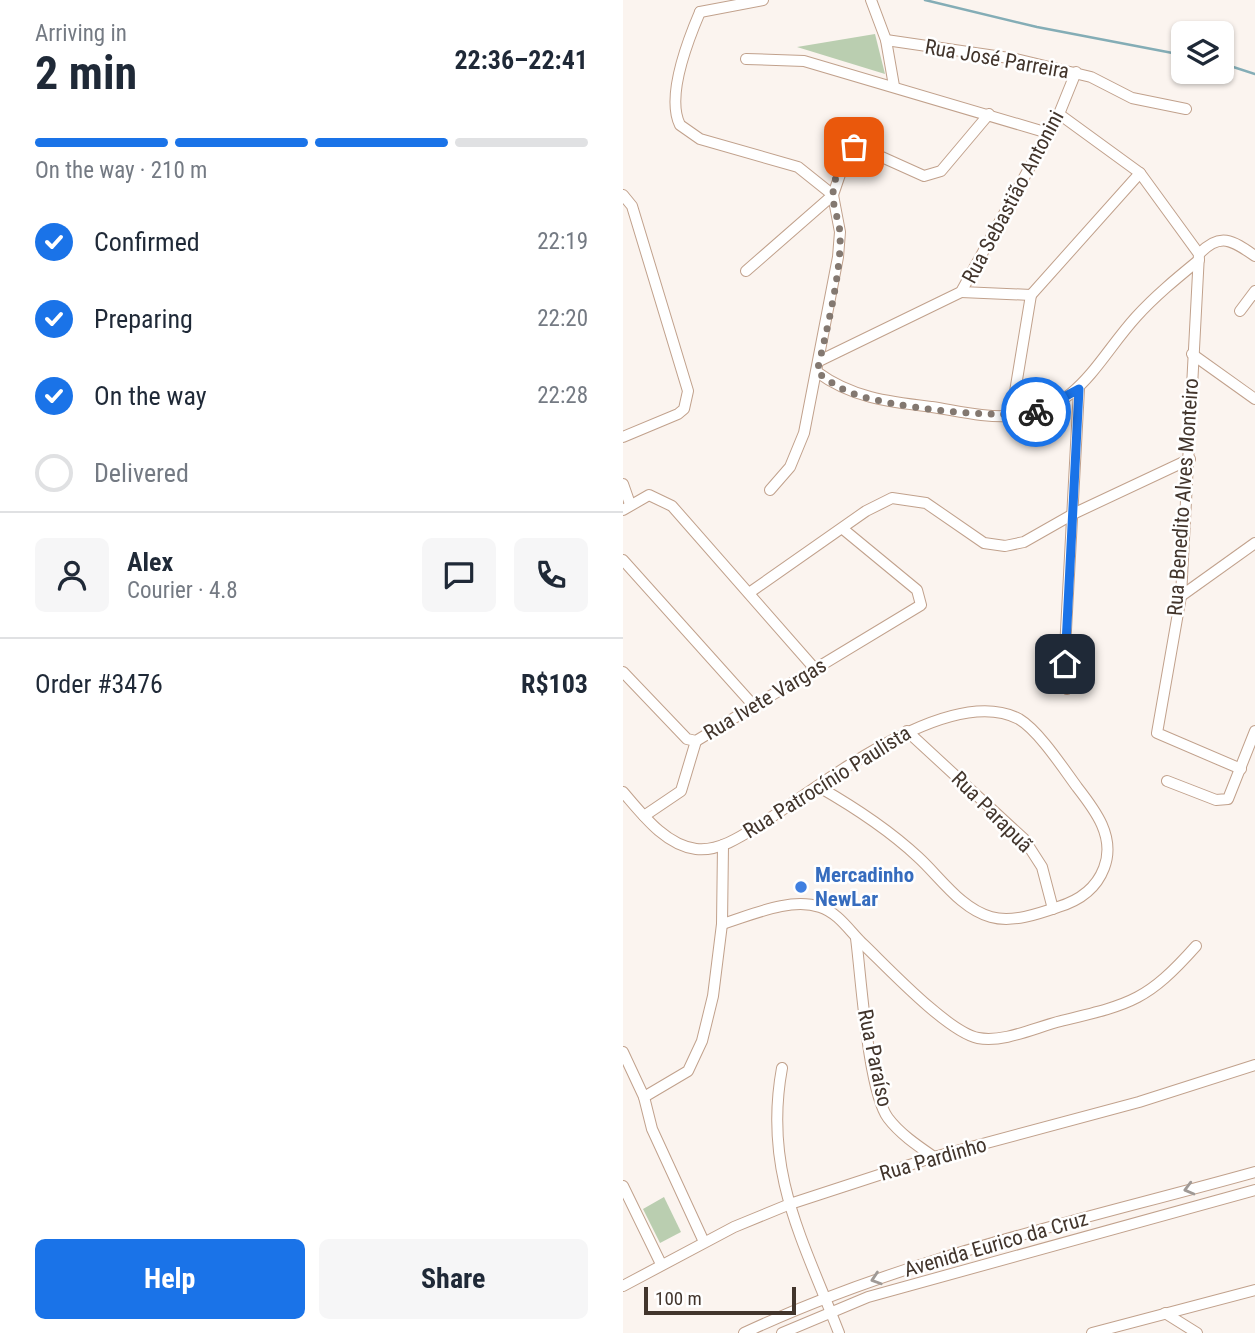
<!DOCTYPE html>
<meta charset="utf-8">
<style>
:root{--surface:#fff;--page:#f6f6f7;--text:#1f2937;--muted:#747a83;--line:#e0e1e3;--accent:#1a73e8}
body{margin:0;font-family:"Roboto Condensed",sans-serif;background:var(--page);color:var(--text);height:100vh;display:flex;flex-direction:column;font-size:26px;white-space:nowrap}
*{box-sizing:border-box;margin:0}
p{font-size:23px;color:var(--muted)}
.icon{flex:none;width:38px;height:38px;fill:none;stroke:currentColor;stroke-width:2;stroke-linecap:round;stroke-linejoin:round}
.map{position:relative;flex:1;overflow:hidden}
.details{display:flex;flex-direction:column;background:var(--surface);width:623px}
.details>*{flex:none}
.controls{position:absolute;left:548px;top:21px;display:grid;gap:14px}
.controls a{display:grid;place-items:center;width:63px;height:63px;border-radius:10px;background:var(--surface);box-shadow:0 2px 5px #0004;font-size:35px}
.scale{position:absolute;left:21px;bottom:18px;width:152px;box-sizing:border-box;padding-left:7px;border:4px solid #42352c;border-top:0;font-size:19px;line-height:24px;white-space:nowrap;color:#42352c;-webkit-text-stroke:5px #fff;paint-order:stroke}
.pin{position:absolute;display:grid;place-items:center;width:60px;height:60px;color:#fff;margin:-30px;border-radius:14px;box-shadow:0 4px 10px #0006}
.courier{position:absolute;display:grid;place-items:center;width:70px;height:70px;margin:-35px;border:5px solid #1a73e8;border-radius:50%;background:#fff;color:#222;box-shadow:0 2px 9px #0007}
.headline em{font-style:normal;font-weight:700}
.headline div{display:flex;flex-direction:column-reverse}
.headline{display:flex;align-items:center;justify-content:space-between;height:119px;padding:0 35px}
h1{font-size:46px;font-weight:700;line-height:52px}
.bar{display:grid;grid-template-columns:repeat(4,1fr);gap:10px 7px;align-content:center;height:84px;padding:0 35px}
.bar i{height:9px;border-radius:5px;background:var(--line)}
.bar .current{background:var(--accent)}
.bar p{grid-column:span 4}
.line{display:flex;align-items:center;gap:18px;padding:0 35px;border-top:2px solid var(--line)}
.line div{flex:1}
.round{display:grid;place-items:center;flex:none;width:74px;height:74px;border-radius:10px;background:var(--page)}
ol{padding:0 35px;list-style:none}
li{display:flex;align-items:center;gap:21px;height:77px}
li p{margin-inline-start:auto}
li .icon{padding:7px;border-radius:50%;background:var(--accent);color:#fff;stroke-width:4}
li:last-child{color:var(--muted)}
li i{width:38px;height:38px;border:4px solid var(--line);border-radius:50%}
.button{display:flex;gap:14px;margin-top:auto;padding:14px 35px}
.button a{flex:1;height:80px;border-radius:10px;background:var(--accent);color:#fff;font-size:28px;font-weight:700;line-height:80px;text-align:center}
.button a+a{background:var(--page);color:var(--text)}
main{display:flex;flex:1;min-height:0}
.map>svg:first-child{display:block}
</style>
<main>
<section class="details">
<div class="headline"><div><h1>2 min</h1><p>Arriving in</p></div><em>22:36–22:41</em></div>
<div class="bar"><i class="current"></i><i class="current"></i><i class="current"></i><i></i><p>On the way · 210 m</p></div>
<ol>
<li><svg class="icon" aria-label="check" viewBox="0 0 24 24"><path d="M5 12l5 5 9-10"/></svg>Confirmed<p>22:19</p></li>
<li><svg class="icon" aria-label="check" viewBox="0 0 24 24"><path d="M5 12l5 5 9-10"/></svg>Preparing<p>22:20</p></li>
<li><svg class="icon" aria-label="check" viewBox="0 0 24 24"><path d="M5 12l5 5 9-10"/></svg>On the way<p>22:28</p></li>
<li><i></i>Delivered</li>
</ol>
<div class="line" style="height:126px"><a class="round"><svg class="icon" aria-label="person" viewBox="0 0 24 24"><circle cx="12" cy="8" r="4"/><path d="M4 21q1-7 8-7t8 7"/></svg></a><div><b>Alex</b><p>Courier · 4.8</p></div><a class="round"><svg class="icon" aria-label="chat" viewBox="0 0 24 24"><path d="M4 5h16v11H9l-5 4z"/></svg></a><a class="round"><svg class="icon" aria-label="phone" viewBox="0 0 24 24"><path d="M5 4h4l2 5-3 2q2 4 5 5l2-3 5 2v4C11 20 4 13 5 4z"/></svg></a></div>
<div class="line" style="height:91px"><div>Order #3476</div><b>R$103</b></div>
<div class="button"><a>Help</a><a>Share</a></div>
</section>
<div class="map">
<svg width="632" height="1333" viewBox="0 0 632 1333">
<rect width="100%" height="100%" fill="#fbf4ef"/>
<g fill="#baceb0">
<path d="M252 34 262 74 174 47Z"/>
<path d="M41 1197 58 1232 37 1243 20 1209Z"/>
</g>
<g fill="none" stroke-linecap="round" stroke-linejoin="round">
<g stroke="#84adb6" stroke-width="2.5">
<path d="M302 0 414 27 560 55"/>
<path d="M598 63 632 74"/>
</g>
<g stroke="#c1a18c" stroke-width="12">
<g id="minor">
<path d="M248 0 263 40 271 86"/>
<path d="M77 12C65 40 43 97 57 125L77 139 175 167 210 195 217 232 215 257 181 433 167 467 147 490"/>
<path d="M77 12 140 0"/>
<path d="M263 40 393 59 468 77 509 98 563 109"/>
<path d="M123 59 181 61 425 133"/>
<path d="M517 173 576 254"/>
<path d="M0 195 9 206 65 391 61 409 55 414 0 437"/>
<path d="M123 271 210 195 225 151 231 147 241 149 301 176 318 171 366 114"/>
<path d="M338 292 408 295 517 173 436 114"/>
<path d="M617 311 632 291"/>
<path d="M569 354 632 399"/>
<path d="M196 361 338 292 436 114 453 72"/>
<path d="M194 372C229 398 267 402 309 407 335 411 363 418 389 416 455 412 474 360 513 317 532 296 554 278 576 260"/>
<path d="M388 416 408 295"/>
<path d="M0 484 7 504"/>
<path d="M0 510 26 495 49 506 192 669"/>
<path d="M0 560 131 706"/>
<path d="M126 593 243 511 269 498 303 503 361 543 382 546 401 542 452 513 567 459"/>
<path d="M558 596 632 543"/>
<path d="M0 672 64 739 73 741 298 605 294 590 220 529"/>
<path d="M444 689 442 649 456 389"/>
<path d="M284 731 401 839 419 867 430 909"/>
<path d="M618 769 534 733 558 596 576 254C597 232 609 240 632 256"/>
<path d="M544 781 593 800 605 799 632 731"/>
<path d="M0 792C19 814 42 845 73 849 97 852 122 834 141 822 198 786 326 682 396 719 416 731 440 768 454 787 472 810 493 837 481 868 473 889 455 901 435 907 415 914 389 923 368 917 338 909 317 877 295 857 265 829 231 807 196 787"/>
<path d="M21 816 58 791 73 741"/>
<path d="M99 924C129 915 167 897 197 907 216 913 227 932 241 945 265 968 325 1032 355 1038 381 1043 413 1027 438 1021 508 1004 524 1001 573 946"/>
<path d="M233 938C238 976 245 1091 265 1118 277 1134 295 1146 311 1157"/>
<path d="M0 1052 21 1097 29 1129 81 1242"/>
<path d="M159 1068C140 1171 180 1240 216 1333"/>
<path d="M21 1097 65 1071 79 1041 90 996 99 924 100 845"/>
<path d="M0 1186 38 1264"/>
<path d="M0 1286 111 1227 167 1204 311 1157 516 1102 632 1065"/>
<path d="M542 1313 574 1333"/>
<path d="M121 1333C283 1257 460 1220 632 1172"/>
<path d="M159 1333 245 1297 632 1190"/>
<path d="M469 1333 632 1290"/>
</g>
</g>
<use href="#minor" stroke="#fff" stroke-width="10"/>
</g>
<defs><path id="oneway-chevron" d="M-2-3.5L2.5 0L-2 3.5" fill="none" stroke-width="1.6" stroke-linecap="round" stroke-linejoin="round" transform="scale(1.75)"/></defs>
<g stroke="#a09a96">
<use href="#oneway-chevron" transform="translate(566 1189) rotate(165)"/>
<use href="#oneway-chevron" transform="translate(253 1279) rotate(162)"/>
</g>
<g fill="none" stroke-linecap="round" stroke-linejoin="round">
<path stroke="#837870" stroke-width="7" stroke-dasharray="0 12.6" d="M231 147C219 155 210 181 210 195 210 208 216 220 217 233 219 271 203 333 194 372 206 381 217 389 231 394 272 408 370 419 413 412"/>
<path stroke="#1a73e8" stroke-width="9" d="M413 412 456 389 442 664"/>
</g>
<circle fill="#3f7fe0" stroke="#fff" stroke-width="2.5" cx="178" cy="887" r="7"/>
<g text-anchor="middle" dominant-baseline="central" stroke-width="5" stroke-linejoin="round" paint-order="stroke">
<g font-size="21" fill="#42352c" stroke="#fff">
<text transform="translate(374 59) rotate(10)">Rua José Parreira</text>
<text transform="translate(390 197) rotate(-62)">Rua Sebastião Antonini</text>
<text transform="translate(560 497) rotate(-86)">Rua Benedito Alves Monteiro</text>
<text transform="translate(142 699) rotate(-31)">Rua Ivete Vargas</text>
<text transform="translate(204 782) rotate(-32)">Rua Patrocínio Paulista</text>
<text transform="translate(369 812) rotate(45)">Rua Parapuã</text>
<text transform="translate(252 1058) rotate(78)">Rua Paraíso</text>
<text transform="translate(310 1159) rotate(-16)">Rua Pardinho</text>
<text transform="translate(373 1244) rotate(-16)">Avenida Eurico da Cruz</text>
</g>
<g font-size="21" font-weight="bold" fill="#366cbe" stroke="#fff" text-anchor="start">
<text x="192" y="875">Mercadinho<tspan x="192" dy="24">NewLar</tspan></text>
</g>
</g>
</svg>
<div class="controls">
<a><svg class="icon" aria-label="layers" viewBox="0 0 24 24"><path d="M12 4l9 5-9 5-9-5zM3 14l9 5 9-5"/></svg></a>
</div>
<div class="scale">100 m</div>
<div class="pin" style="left:231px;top:147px;background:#ea580c"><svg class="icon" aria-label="bag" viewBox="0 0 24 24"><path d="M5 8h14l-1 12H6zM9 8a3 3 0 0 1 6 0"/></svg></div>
<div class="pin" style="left:442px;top:664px;background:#1f2937"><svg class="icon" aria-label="home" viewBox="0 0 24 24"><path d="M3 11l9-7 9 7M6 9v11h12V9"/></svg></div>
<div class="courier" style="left:413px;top:412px"><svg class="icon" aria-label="bike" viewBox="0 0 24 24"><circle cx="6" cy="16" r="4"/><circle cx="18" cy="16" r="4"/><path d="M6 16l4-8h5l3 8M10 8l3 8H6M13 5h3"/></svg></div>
</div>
</main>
